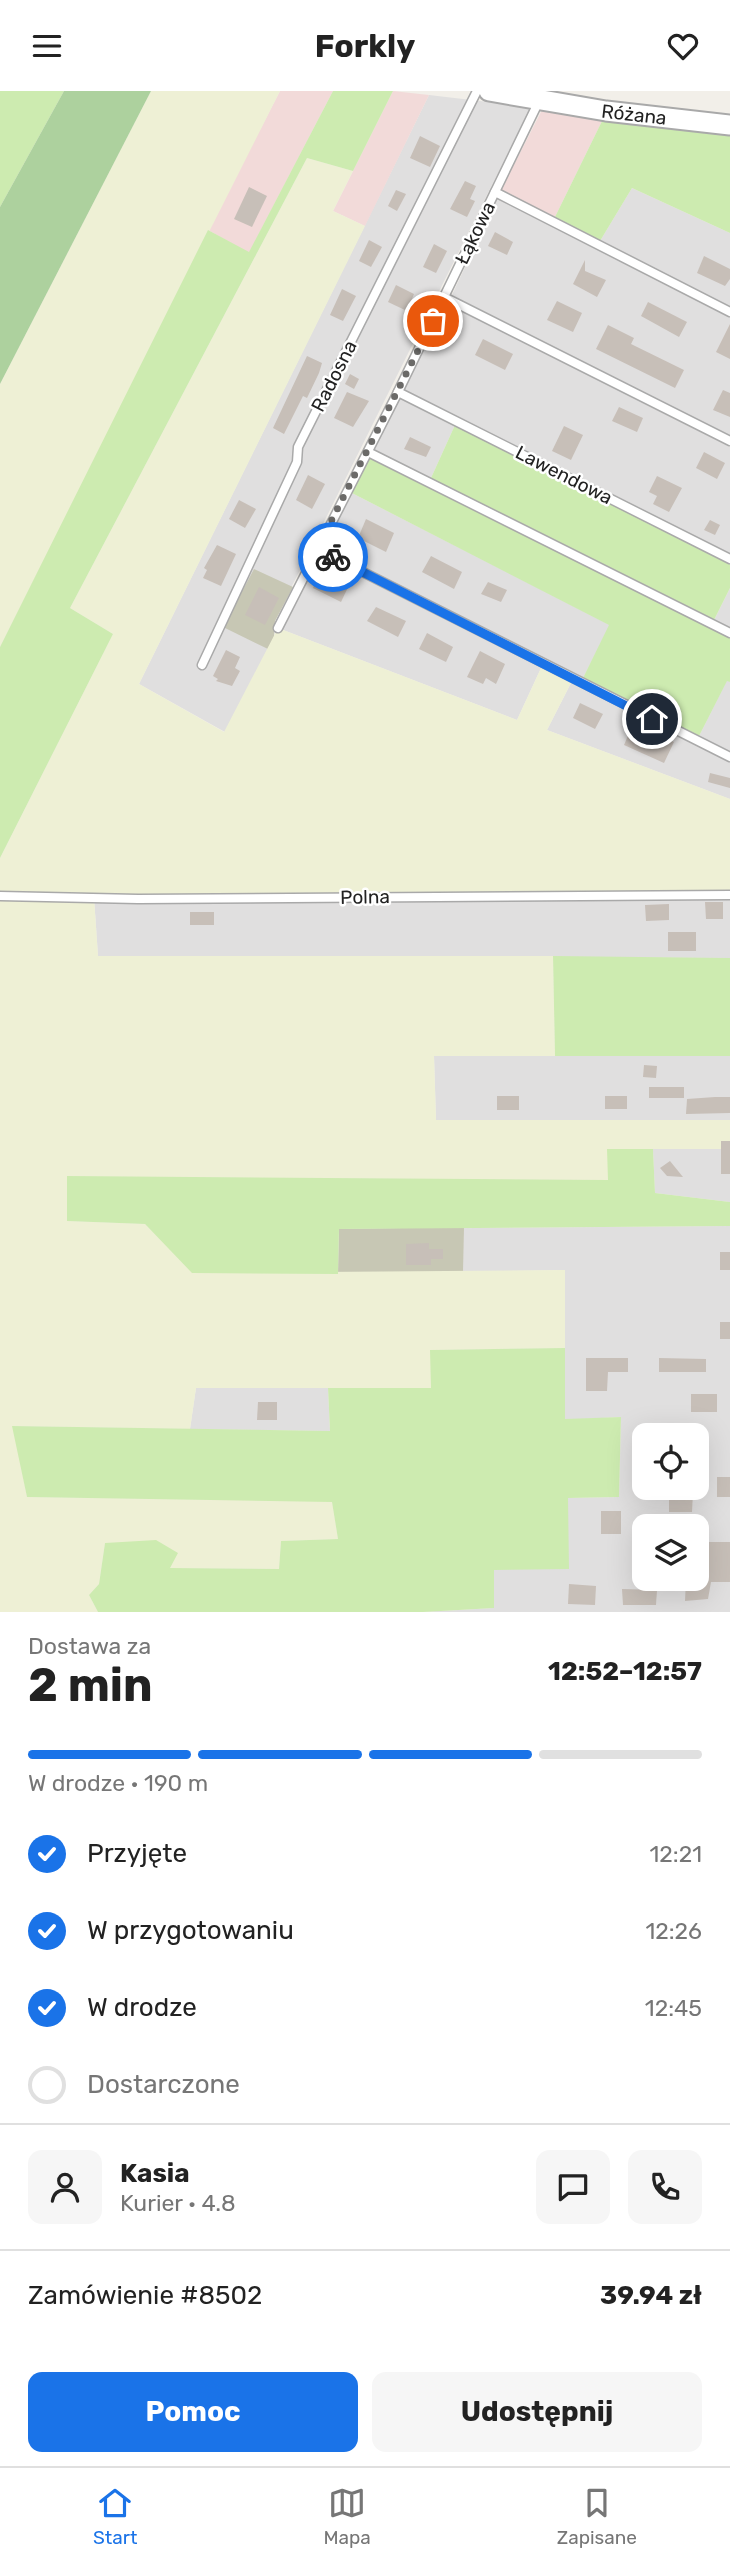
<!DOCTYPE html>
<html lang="pl">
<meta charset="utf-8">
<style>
:root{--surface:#fff;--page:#f6f6f6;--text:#222;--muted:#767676;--line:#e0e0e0;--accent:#1a73e8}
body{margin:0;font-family:Rubik,sans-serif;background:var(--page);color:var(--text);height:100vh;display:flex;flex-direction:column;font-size:26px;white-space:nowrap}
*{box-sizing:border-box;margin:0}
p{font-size:23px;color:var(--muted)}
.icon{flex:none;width:38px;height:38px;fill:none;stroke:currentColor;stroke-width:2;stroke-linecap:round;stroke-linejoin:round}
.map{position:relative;height:1521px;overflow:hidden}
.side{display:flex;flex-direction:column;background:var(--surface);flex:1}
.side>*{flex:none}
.buttons{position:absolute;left:632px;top:1332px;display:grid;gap:14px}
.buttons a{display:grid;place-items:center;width:77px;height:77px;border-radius:14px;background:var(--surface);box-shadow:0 7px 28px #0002;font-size:35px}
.pin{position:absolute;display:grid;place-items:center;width:60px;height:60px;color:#fff;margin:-30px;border:4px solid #fff;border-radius:50%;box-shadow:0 2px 7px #0007}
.courier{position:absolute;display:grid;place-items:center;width:70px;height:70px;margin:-35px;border:5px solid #1a73e8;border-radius:50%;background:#fff;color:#222;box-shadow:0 2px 9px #0007}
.overview em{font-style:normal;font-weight:700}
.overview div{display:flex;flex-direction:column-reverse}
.overview{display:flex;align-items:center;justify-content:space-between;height:119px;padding:0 28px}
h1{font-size:46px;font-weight:700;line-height:52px}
.bar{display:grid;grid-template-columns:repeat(4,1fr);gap:10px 7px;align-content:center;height:84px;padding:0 28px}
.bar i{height:9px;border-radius:5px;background:var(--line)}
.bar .selected{background:var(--accent)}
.bar p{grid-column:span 4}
.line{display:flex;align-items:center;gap:18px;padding:0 28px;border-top:2px solid var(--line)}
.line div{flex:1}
.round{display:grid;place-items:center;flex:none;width:74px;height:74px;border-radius:14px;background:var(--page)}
ol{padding:0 28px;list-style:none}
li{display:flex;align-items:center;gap:21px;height:77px}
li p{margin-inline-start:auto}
li .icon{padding:7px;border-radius:50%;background:var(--accent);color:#fff;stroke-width:4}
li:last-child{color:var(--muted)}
li i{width:38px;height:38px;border:4px solid var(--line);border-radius:50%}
.primary-button{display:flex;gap:14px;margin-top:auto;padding:14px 28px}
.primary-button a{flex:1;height:80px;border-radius:14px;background:var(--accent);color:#fff;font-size:28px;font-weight:700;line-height:80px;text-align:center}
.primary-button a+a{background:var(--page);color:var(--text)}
header{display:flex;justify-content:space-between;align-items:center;height:91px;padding:0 28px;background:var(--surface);font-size:32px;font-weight:700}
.menu{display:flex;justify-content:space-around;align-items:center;height:98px;border-top:2px solid var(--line);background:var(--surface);font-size:19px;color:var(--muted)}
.menu a{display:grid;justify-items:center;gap:4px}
.menu .selected{color:var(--accent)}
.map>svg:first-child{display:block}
</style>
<header><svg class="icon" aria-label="menu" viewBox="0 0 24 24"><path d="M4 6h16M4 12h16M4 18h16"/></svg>Forkly<svg class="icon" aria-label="heart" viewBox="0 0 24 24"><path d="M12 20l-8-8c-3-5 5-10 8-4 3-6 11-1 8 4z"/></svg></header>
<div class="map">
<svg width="730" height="1521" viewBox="0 0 730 1521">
<rect width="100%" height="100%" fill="#f2efe9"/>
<g fill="#e0dfdf" fill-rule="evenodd">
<path d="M429 4 531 16 275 529 274 546 225 641 139 593Z"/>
<path d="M632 97 730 142V346L452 204 501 99 600 150Z"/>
<path d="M446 212 730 356V467L402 303Z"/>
<path d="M400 306 455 334 431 387 372 359Z"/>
<path d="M348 400 610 534 583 587 463 536 541 577 517 629 278 537Z"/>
<path d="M730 497V544L711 535Z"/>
<path d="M727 589 730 591V663L698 647Z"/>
<path d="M571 592 730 670V708L547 639Z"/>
<path d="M730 804V867L98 865 94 806Z"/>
<path d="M434 965H730V1029H436Z"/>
<path d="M653 1058H730V1111L655 1102Z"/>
<path d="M730 1135V1521H423L494 1517V1479L567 1407 619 1406 621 1326 565 1329V1179L338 1183 339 1138ZM644 1344H696V1396H644ZM644 1435H696V1488H644Z"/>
<path d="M196 1297H328L330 1340 190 1338Z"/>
</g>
<g fill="#f2dad9">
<path d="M280 0H333L249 162 208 139Z"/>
<path d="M393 0 429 4 365 135 333 120Z"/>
<path d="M543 17 604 26 555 126 501 99Z"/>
</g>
<g fill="#c7c7b4">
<path d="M254 478 293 496 275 530 274 546 268 558 223 536Z"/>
<path d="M464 1136 463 1181 338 1183 339 1138Z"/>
</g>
<g fill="#eef0d5">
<path d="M151 0H280L0 556V293Z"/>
<path d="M307 67 353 80 333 120 365 135 139 593 224 641 278 537 517 629 541 577 571 592 547 639 730 708V804L94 807 98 865H553L555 965H434L436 1029H730V1058H608L609 1089 68 1086V1130L145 1133 193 1182 565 1179V1257L431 1259 432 1297H196L190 1338 13 1335 27 1406 332 1410 338 1448 281 1450 279 1478 170 1477 105 1452 99 1493 89 1504 98 1521H0V767L113 543 70 517Z"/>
</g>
<g fill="#cdebb0">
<path d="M0 0H64L0 116Z"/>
<path d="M333 0H393L353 80 307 67 70 517 113 543 0 767V556L208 139 249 161Z"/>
<path d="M604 26 730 41V142L632 97 600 150 555 126Z"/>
<path d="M455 334 730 467V497L711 535 730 544V591L727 590 698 647 583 587 609 534 348 400 372 359 431 387Z"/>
<path d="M553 865 730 867V965H555Z"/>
<path d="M607 1058H653L655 1102 730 1111V1135L339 1138 338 1183 192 1182 145 1133 67 1130V1085L608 1089Z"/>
<path d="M565 1257V1328L621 1326 619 1406 568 1407 569 1478 494 1479V1517L423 1521H98L89 1504 99 1493 105 1452 156 1449 178 1462 170 1477 279 1478 281 1450 338 1448 332 1411 27 1406 12 1335 330 1340 328 1297H431L430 1259Z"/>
</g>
<path fill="#add19e" d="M64 0H151L0 293V116Z"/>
<g fill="#c7bfb8">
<path d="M420 45 440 55 430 76 410 67Z"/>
<path d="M465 90 476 95 470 108 475 110 467 126 450 118Z"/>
<path d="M249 96 267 105 252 136 234 128Z"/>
<path d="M396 99 406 103 397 120 388 115Z"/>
<path d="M495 141 513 151 507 164 488 155Z"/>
<path d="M369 149 382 156 371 176 359 170Z"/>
<path d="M434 153 447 160 436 182 423 176Z"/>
<path d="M704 165 730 178V188L725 195 697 182Z"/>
<path d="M585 169V180L606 189 597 206 573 193Z"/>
<path d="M396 194 414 203 407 220 388 211Z"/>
<path d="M342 198 356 205 343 230 330 224Z"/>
<path d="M557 210 582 222 573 241 547 229Z"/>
<path d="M648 211 687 231 679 246 641 225Z"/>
<path d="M730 233V268L716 261Z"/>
<path d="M608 234 634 247 631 253 684 279 675 297 596 258Z"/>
<path d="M483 248 513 263 505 279 475 264Z"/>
<path d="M307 265 322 272 319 282 307 307 303 305 284 343 273 337Z"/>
<path d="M350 283 359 288 354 298 345 293Z"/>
<path d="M723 299 730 302V326L713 319Z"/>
<path d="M347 301 369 310 353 336 334 327Z"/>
<path d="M619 316 643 327 637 341 612 330Z"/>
<path d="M564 335 583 344 571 369 552 360Z"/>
<path d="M410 346 431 356 426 366 404 358Z"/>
<path d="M704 361 725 372 717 388 696 377Z"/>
<path d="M308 384 325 393 312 418 296 409Z"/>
<path d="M657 385 682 397 669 421 653 413 657 405 649 401Z"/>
<path d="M239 409 256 418 245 437 229 428Z"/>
<path d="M366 428 394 442 386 461 358 447Z"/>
<path d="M710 429 720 434 715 444 704 439Z"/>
<path d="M217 454 236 463 221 495 203 487 207 479 204 477Z"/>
<path d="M431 465 462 481 454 498 422 481Z"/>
<path d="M322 476 351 490 341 511 313 497Z"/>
<path d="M488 491 507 499 501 511 481 503Z"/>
<path d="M259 496 279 507 265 534 245 524Z"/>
<path d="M376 516 406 530 398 546 367 530Z"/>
<path d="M427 542 453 556 446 571 419 558Z"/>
<path d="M226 559 240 566 235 577 240 580 232 595 216 590 218 588 213 585Z"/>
<path d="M480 560 505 573 496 593 486 587 483 593 467 586Z"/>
<path d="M580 612 603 623 595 638 573 627Z"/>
<path d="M633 633 674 651 664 672 624 654Z"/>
<path d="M710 682 730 687V697L708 691Z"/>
<path d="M705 811H723V828H706Z"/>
<path d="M669 813V829L646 830 645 814Z"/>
<rect x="190" y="821" width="24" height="13"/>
<rect x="668" y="841" width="28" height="19"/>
<path d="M644 974 657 975 656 987 643 986Z"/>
<rect x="649" y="996" width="35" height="11"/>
<rect x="497" y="1005" width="22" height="14"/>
<rect x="605" y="1005" width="22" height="13"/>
<path d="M715 1006H730V1022L686 1023 687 1008Z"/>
<rect x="721" y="1050" width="9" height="33"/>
<path d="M670 1070 683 1086 667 1085 660 1077Z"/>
<path d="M429 1152V1158H443V1168H431V1174H406V1153Z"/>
<rect x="720" y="1161" width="10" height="18"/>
<rect x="720" y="1231" width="10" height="17"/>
<path d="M586 1267H628V1281H608L607 1300H586Z"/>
<path d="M659 1267 706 1268V1281H659Z"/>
<rect x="691" y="1303" width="26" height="18"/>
<path d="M258 1311H277V1329H257Z"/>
<rect x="717" y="1386" width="13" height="20"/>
<path d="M669 1401H693L692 1421H669Z"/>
<rect x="601" y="1420" width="20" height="23"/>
<path d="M696 1451H730V1491H711L708 1508 685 1510 686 1488H696Z"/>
<path d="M569 1493 596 1495 595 1514 568 1513Z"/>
<path d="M622 1498 657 1499 656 1514H623Z"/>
</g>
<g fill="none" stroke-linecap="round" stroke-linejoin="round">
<g stroke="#a9a9a9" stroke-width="11">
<g id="service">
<path d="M495 101 730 221"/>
<path d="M444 206 730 350"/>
<path d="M398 301 730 468"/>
<path d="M368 361 730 542"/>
<path d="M317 458 730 666"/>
<path d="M278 537 396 305 539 10"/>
<path d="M202 574 297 371 298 356 477 0"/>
<path d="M0 805 138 808 730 804"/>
</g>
</g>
<g stroke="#a9a9a9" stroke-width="23">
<g id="tertiary">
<path id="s1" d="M489 0 606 20 730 34"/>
</g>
</g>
<use href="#service" stroke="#fff" stroke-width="8"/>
<use href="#tertiary" stroke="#fff" stroke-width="19"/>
</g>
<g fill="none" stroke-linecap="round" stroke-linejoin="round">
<path stroke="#6b6a68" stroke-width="7" stroke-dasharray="0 12.6" d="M333 466 317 458 433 230"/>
<path stroke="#1a73e8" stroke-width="9" d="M333 466 652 628"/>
</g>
<g text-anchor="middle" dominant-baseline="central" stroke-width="5" stroke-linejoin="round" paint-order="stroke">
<g font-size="19" fill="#222" stroke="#fff">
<text stroke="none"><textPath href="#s1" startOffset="147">Różana</textPath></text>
<text transform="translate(475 142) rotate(-64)">Łąkowa</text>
<text transform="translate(334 285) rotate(-63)">Radosna</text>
<text transform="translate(564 384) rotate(27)">Lawendowa</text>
<text transform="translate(365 806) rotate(-1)">Polna</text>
</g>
</g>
</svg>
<div class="buttons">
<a><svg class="icon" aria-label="locate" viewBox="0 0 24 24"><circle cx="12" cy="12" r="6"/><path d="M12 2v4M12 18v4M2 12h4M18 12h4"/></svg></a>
<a><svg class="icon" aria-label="layers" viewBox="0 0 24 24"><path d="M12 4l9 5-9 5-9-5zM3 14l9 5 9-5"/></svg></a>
</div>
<div class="pin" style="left:433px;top:230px;background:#ea580c"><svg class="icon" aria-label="bag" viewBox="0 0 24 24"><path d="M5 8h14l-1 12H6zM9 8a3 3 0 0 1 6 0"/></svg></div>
<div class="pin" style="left:652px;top:628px;background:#1f2937"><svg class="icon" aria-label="home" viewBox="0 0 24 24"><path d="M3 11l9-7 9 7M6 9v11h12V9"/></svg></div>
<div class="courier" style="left:333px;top:466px"><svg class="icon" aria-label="bike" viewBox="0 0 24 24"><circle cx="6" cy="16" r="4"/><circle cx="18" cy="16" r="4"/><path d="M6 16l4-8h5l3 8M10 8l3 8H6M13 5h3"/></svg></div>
</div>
<section class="side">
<div class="overview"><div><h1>2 min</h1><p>Dostawa za</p></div><em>12:52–12:57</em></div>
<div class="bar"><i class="selected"></i><i class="selected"></i><i class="selected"></i><i></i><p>W drodze · 190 m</p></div>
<ol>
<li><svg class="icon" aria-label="check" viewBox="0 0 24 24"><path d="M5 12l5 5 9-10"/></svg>Przyjęte<p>12:21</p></li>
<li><svg class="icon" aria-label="check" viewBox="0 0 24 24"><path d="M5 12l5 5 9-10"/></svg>W przygotowaniu<p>12:26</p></li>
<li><svg class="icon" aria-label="check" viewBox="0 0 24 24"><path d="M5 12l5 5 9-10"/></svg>W drodze<p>12:45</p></li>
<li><i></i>Dostarczone</li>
</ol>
<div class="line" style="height:126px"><a class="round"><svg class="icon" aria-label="person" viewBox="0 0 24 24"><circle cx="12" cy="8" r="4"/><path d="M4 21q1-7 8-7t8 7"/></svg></a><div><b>Kasia</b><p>Kurier · 4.8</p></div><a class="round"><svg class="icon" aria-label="chat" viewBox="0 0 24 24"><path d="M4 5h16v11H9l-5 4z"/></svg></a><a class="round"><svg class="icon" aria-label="phone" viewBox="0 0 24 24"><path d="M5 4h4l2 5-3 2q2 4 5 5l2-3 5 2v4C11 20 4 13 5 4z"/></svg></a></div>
<div class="line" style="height:91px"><div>Zamówienie #8502</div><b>39.94 zł</b></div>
<div class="primary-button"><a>Pomoc</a><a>Udostępnij</a></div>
</section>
<nav class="menu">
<a class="selected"><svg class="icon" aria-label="home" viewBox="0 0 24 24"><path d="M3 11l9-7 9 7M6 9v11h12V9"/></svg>Start</a>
<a><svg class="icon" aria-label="map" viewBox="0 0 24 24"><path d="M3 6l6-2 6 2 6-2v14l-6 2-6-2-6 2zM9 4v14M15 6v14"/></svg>Mapa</a>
<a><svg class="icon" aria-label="saved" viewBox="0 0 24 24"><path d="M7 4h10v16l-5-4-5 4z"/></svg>Zapisane</a>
</nav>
